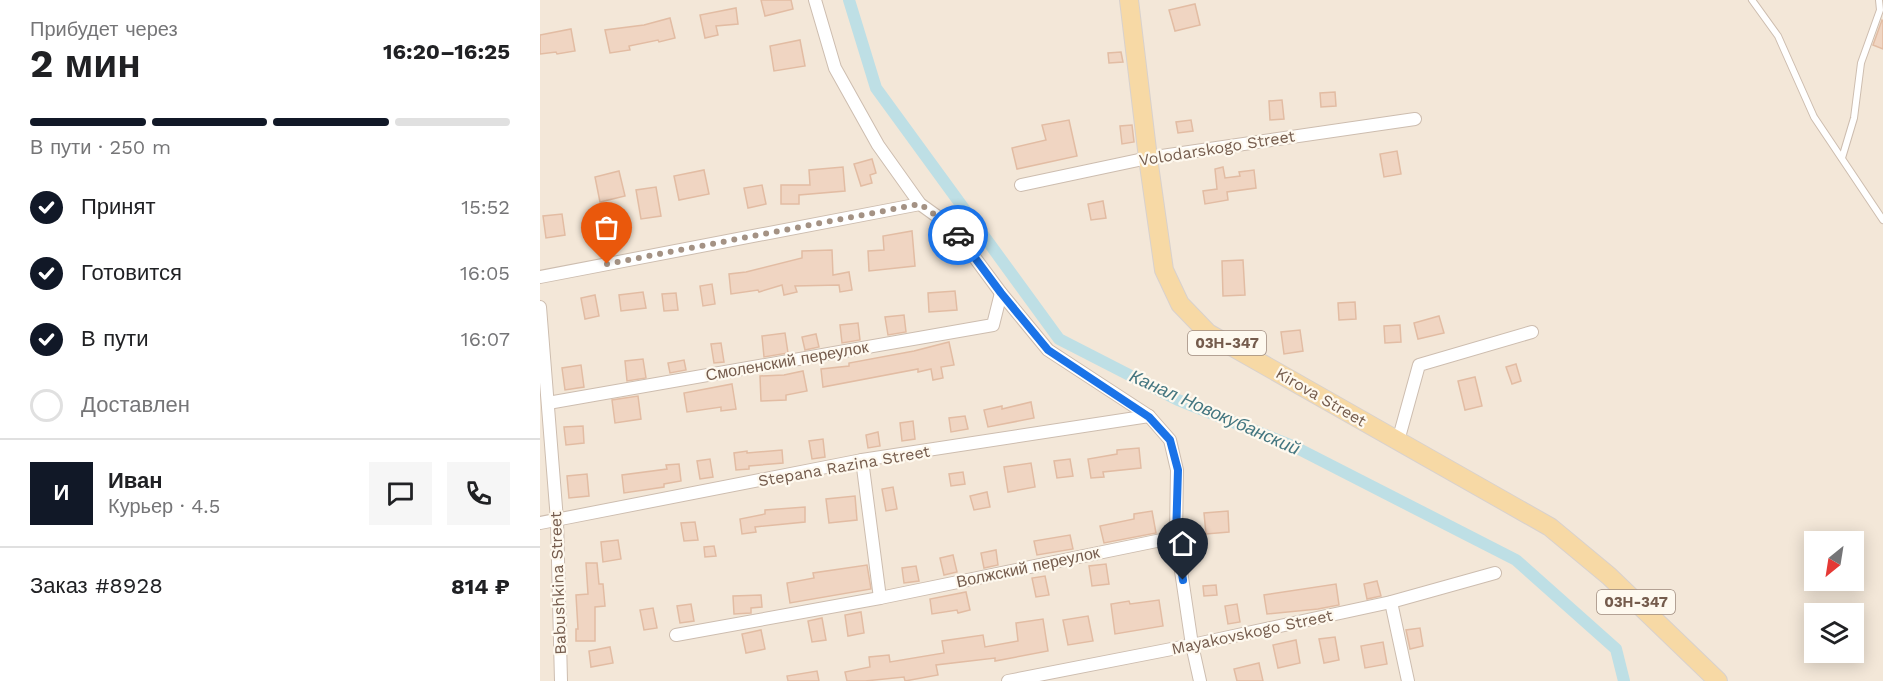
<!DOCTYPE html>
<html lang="ru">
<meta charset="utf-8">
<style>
:root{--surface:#fff;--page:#f6f6f6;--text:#202124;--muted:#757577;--line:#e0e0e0;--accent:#111827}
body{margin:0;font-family:"Work Sans",sans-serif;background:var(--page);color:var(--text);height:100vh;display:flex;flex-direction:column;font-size:22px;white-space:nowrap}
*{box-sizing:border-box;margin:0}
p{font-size:20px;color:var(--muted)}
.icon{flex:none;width:33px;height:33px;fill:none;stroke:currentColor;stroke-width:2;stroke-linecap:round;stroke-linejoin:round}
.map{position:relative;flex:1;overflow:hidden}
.sheet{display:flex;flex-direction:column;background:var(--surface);width:540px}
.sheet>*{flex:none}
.needle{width:39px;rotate:210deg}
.fabs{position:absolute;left:1264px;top:531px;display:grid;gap:12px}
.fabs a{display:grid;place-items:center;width:60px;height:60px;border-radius:0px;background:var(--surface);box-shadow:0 3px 15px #0003;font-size:30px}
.pin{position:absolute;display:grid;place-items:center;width:51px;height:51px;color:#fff;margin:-62px -26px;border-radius:50% 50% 50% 0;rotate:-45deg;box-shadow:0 0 6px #0007}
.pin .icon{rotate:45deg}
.courier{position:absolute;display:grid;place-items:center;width:60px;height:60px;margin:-30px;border:4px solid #1a73e8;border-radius:50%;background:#fff;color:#222;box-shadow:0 2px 8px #0007}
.overview em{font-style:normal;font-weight:700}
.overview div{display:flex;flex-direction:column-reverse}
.overview{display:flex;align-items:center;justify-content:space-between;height:102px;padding:0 30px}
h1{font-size:39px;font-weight:700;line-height:45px}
.bar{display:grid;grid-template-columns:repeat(4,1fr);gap:9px 6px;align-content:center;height:72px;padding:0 30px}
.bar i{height:8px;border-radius:4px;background:var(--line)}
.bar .active{background:var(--accent)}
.bar p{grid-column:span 4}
.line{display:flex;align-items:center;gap:15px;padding:0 30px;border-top:2px solid var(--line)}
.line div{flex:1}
.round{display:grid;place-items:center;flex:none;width:63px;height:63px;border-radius:0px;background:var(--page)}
ol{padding:0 30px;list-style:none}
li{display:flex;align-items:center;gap:18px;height:66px}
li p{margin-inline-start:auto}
li .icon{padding:6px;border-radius:50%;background:var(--accent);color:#fff;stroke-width:4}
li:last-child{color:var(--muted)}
li i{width:33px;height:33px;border:3px solid var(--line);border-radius:50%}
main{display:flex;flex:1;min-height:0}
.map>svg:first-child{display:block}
</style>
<main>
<section class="sheet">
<div class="overview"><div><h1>2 мин</h1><p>Прибудет через</p></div><em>16:20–16:25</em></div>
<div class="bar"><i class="active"></i><i class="active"></i><i class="active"></i><i></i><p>В пути · 250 m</p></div>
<ol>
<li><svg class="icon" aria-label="check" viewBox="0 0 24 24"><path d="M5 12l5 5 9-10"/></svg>Принят<p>15:52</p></li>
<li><svg class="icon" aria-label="check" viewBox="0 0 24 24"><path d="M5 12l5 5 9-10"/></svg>Готовится<p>16:05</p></li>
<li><svg class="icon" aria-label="check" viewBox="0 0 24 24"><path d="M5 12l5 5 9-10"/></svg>В пути<p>16:07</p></li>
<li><i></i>Доставлен</li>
</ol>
<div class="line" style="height:108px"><b class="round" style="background:var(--accent);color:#fff">И</b><div><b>Иван</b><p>Курьер · 4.5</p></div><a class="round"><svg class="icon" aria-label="chat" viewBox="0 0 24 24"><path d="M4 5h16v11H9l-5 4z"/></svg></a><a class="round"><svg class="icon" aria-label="phone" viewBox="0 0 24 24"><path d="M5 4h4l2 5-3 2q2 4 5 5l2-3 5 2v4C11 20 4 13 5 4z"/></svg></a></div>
<div class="line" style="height:78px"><div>Заказ #8928</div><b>814 ₽</b></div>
</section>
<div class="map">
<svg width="1343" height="681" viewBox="0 0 1343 681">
<rect width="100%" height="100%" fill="#fcf5e9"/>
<path fill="#f3e7d8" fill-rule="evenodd" d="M0 0H1343V681H0ZM1275 542H1314V580H1275ZM1275 614H1314V652H1275Z"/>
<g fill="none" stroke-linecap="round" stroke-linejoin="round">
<path stroke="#bedfe5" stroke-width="12" d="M309 0 336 88 519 339 638 400 755 447 976 560 1076 649 1084 681"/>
</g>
<g fill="#f0d5c2" stroke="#e2bca3" stroke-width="1.5">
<path d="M221 0H251L253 9 225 16Z"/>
<path d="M655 4 660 25 635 31 629 10Z"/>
<path d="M196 8 198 24 176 26 178 35 165 38 160 15Z"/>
<path d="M130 18 135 38 119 42 118 40 89 46 90 50 70 53 65 30 104 25Z"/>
<path d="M1342 20 1343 21V49L1333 45Z"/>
<path d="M31 29 35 51 17 54 16 52 0 54V35Z"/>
<path d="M260 40 265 66 234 71 230 46Z"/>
<path d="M581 52 583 62 569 63 568 53Z"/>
<path d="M795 92 796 106 781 107 780 93Z"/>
<path d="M742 100 744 119 730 120 729 101Z"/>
<path d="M529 120 537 156 477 169 472 148 506 140 502 125Z"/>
<path d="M651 120 653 131 638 133 636 122Z"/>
<path d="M592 125 594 142 582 144 580 126Z"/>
<path d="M857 151 861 174 844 177 840 154Z"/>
<path d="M332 159 336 173 330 175 332 183 321 186 314 164Z"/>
<path d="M303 167 305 191 259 195V204H241V185H270L269 170Z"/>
<path d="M683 167 685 178 700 176 699 172 714 170 716 188 687 192 688 200 665 204 663 191 677 189 675 169Z"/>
<path d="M164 170 169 194 139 200 134 176Z"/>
<path d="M79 171 85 196 60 202 55 177Z"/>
<path d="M222 185 226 204 208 208 204 188Z"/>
<path d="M116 187 121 216 101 219 96 190Z"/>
<path d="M563 201 566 218 551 220 548 204Z"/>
<path d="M22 214 25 235 6 238 3 216Z"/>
<path d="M372 231 375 266 329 271 328 251 344 250 343 236Z"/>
<path d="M292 250 293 275 309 272 312 290 300 292 299 285 255 286 257 292 244 295 242 285 219 292 218 290 191 294 189 274 206 272 262 258V251Z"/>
<path d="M703 260 705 295 683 296 682 261Z"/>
<path d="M172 284 175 304 163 306 160 286Z"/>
<path d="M415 291 417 310 389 312 388 293Z"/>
<path d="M103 292 106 308 81 311 79 295Z"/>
<path d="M136 293 138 310 124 311 122 294Z"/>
<path d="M55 295 59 316 45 319 41 298Z"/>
<path d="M815 302 816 319 799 320 798 303Z"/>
<path d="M364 315 366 332 348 335 345 317Z"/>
<path d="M899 316 904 333 878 339 874 323Z"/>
<path d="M318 323 320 340 302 343 300 325Z"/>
<path d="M860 325 861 342 845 343 844 326Z"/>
<path d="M760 330 763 351 744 354 741 332Z"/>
<path d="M245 333 248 353 224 357 222 336Z"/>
<path d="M276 334 279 347 265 350 262 337Z"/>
<path d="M409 342 414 365 401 367 403 378 393 380 391 369 378 372V369L283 387 281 369 309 366V363L374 351Z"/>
<path d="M181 343 184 362 174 363 171 344Z"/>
<path d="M103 359 106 378 87 381 85 361Z"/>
<path d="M144 360 146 370 130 373 128 363Z"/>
<path d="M976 364 981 381 972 384 966 367Z"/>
<path d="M41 365 44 387 25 390 22 368Z"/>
<path d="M263 371 267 391 246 395V400L221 401 220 376 244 375Z"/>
<path d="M935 377 942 406 925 410 918 381Z"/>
<path d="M192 384 196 409 181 411V407L147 412 144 393Z"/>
<path d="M98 396 101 419 75 423 72 400Z"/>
<path d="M491 402 494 418 448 427 444 410 462 406V409Z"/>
<path d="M425 416 428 429 411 432 409 418Z"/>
<path d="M373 421 375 439 362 441 360 423Z"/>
<path d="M43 426 44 443 26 445 24 427Z"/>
<path d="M338 432 340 446 328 448 326 435Z"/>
<path d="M283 439 285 457 272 459 269 441Z"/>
<path d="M599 448 601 468 563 472 564 477 551 478 548 459 577 454V450Z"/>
<path d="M242 450 243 463 209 466V469L196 470 194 453 207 451V453Z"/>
<path d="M170 459 173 477 160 479 157 461Z"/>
<path d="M530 459 533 476 517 478 514 461Z"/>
<path d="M491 463 495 487 468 492 464 467Z"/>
<path d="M139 464 141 481 124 484V487L84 493 82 475 127 469 126 465Z"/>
<path d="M423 472 425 484 411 486 409 474Z"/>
<path d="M47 474 49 496 29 498 27 476Z"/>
<path d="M353 487 357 509 346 511 342 489Z"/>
<path d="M447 492 450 507 434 510 430 496Z"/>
<path d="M315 496 317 520 289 523 286 499Z"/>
<path d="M265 507V522L215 527 216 532 202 534 200 519 225 514V510Z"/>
<path d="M612 511 616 533 564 543 560 526 594 519V514Z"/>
<path d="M688 511 689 532 666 534 664 513Z"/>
<path d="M155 522 158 540 144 541 141 523Z"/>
<path d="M530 535 533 549 497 555 494 541Z"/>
<path d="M78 540 81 559 63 562 61 542Z"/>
<path d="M174 546 176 556 165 557 164 547Z"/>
<path d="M456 550 458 565 444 568 441 553Z"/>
<path d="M413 555 417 572 404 575 400 558Z"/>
<path d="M46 563H57L59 584H63L65 606 55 607V641H36V629H38L36 595 48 594Z"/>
<path d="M566 564 569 584 552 586 549 566Z"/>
<path d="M327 565 331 589 250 603 247 583 274 578 273 573Z"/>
<path d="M376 566 379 581 364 583 362 568Z"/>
<path d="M505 576 509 595 496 597 492 578Z"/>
<path d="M837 581 841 596 827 599 824 584Z"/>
<path d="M796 584 799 605 778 609 727 614 724 595Z"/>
<path d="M676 585 677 595 664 596 663 586Z"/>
<path d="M426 592 430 610 418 613 417 610 392 614 390 599Z"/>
<path d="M221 595 222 607 211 608V613L194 614 193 596Z"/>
<path d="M619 600 623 626 575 634 571 604 589 601 590 604Z"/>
<path d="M151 604 154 621 140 623 137 606Z"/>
<path d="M697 604 700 622 688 624 685 606Z"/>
<path d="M113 608 117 628 104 630 100 610Z"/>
<path d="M321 612 324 633 308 636 305 615Z"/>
<path d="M548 616 553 641 528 645 523 620Z"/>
<path d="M282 618 286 640 272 642 268 621Z"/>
<path d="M503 619 508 651 455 661V658L396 665 398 675 365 681 364 677 325 681H307L305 672 330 667 329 657 349 655 350 662 404 653 402 641 443 635 445 647 478 641 476 623Z"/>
<path d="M880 628 883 646 870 649 866 630Z"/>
<path d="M221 630 225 649 206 653 202 634Z"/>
<path d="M795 637 799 660 784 663 779 639Z"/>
<path d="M756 640 760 663 738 668 733 645Z"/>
<path d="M843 642 847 664 825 668 821 646Z"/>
<path d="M70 647 73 663 51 667 49 651Z"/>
<path d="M719 663 723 681H697L694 669Z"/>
<path d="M277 671 279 681H248L247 676Z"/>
</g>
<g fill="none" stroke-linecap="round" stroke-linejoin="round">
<g stroke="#cdbdaf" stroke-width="8">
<g id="service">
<path d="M1212 0 1238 36 1274 117 1343 220"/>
<path d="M1302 158 1314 118 1321 63 1340 10 1339 0"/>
</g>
</g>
<g stroke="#cdbdaf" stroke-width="14">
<g id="minor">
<path d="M275 0 295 68 338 145 380 204 412 227 461 293 508 350 609 416 630 440 637 470 636 537 652 645 660 681"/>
<path d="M481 185 608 158 875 119"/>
<path d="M0 277 380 204"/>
<path d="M0 307 17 520 21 681"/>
<path d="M8 403 453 325 461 293"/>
<path d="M858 441 879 365 992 332"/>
<path d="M322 460 340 598"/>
<path d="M0 523 322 460 609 416"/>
<path d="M851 602 868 681"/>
<path d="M136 635 340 598 636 537"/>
<path d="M468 681 652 645 851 602 955 573"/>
</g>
</g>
<g stroke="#d8d1cd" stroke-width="20">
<path id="primary" d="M589 0 608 158 624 270 640 304 668 333 1010 527 1069 576 1178 681"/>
</g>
<use href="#service" stroke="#fff" stroke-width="6"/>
<use href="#minor" stroke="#fff" stroke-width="12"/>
<use href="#primary" stroke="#f7d9a5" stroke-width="18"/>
</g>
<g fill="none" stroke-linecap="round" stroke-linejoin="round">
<path stroke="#a49284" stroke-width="6" stroke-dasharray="0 10.8" d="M67 264 380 204 412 227 418 235"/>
<path stroke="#1a73e8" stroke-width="8" d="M418 235 461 293 508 350 609 417 630 440 638 470 636 537 643 580"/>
</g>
<g text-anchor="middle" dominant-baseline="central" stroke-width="4.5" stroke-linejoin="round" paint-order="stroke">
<g fill="#fef9ef" stroke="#9e8b7e" stroke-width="1.5">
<rect x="648" y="331" width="78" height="24" rx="4.5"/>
<rect x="1057" y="590" width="78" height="24" rx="4.5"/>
</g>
<g font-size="15" font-weight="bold" fill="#755c4d">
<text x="687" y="343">03Н-347</text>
<text x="1096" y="602">03Н-347</text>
</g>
<g font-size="16" fill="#755c4d" stroke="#fef9ef">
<text transform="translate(677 148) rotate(-9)">Volodarskogo Street</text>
<text transform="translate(247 361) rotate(-10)">Смоленский переулок</text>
<text transform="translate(781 397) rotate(30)">Kirova Street</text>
<text transform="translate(304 466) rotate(-10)">Stepana Razina Street</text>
<text transform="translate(488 567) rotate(-12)">Волжский переулок</text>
<text transform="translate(18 583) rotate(-92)">Babushkina Street</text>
<text transform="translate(712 632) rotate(-12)">Mayakovskogo Street</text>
</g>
<g font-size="18" font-style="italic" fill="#447680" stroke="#fef9ef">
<text transform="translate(675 412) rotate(24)">Канал Новокубанский</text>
</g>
</g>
</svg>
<div class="fabs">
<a><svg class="needle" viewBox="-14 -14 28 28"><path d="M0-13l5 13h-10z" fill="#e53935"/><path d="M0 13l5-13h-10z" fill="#757577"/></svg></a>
<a><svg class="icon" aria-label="layers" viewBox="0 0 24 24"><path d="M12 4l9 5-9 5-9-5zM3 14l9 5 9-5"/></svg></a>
</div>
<div class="pin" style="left:67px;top:264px;background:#ea580c"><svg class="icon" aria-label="bag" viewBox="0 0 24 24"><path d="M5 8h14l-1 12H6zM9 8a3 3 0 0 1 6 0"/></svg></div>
<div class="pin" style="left:643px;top:580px;background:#1f2937"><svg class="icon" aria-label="home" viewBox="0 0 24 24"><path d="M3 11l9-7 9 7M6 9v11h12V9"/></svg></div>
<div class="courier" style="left:418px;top:235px"><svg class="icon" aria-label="car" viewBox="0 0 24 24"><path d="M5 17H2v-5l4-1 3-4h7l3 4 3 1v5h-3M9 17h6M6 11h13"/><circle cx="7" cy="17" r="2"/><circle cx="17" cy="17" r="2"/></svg></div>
</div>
</main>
